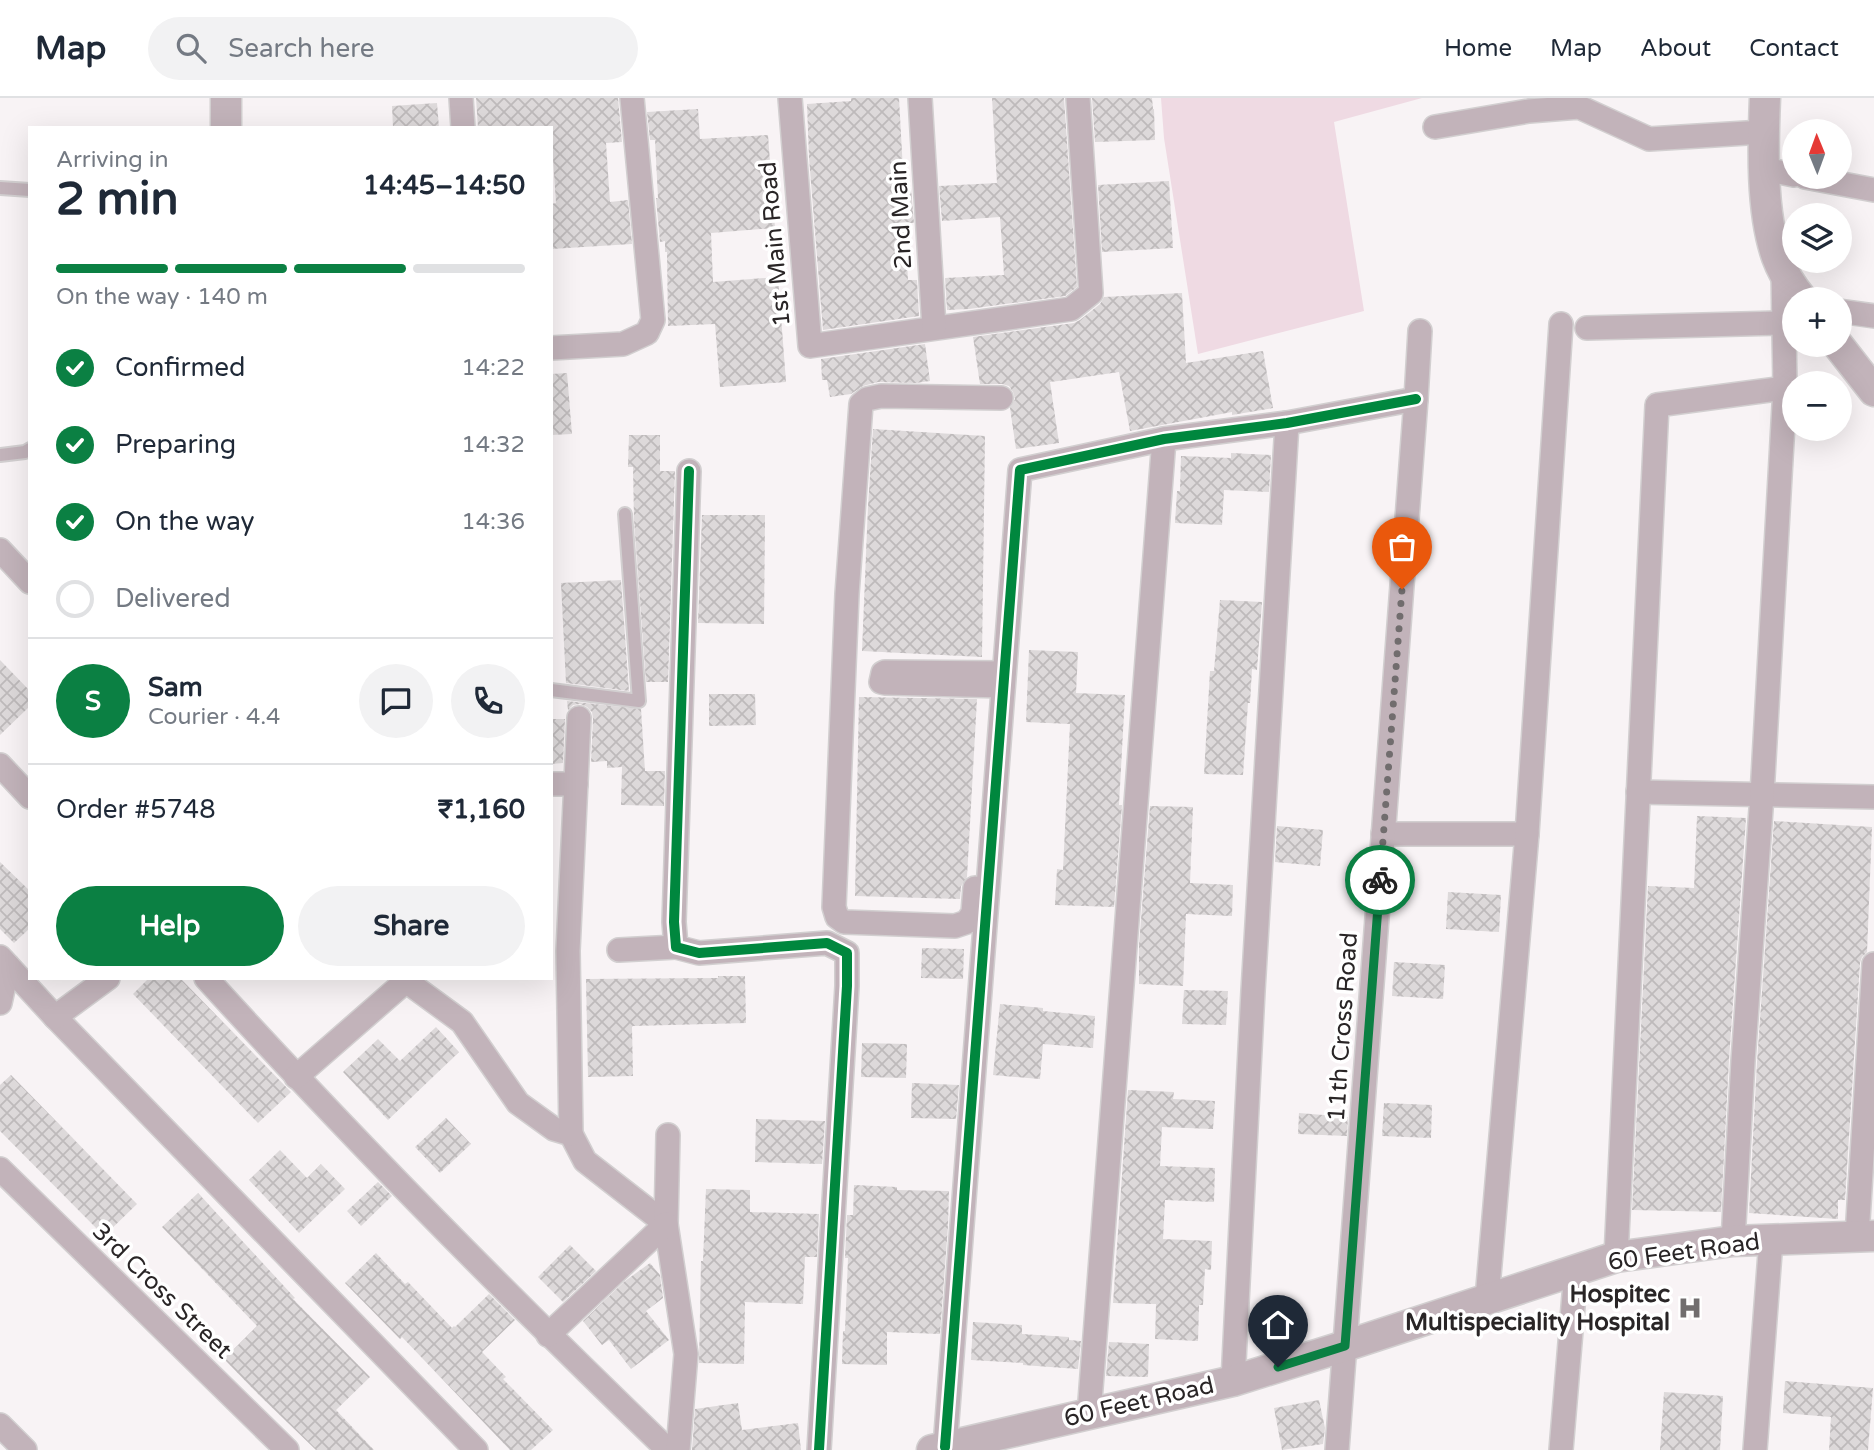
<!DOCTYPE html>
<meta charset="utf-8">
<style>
:root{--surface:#fff;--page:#f2f2f3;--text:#1f2937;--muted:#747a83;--line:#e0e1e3;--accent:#0b8043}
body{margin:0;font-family:"Varela Round",sans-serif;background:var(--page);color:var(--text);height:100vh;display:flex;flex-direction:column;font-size:26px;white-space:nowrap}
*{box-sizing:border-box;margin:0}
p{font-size:23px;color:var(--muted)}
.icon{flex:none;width:38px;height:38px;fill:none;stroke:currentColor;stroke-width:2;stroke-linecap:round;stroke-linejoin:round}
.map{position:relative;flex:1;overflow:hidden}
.sheet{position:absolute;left:28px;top:28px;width:525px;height:854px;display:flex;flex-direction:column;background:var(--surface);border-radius:0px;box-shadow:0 7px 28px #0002}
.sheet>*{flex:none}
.needle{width:46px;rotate:359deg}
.controls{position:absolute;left:1782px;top:21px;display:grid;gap:14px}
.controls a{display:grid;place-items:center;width:70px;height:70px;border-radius:50%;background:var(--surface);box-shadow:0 7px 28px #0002;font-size:35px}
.pin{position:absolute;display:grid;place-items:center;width:60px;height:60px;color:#fff;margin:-72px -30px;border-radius:50% 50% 50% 0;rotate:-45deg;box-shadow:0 0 7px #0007}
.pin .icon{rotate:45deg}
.courier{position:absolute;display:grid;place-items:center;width:70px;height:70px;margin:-35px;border:5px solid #0b8043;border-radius:50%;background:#fff;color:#222;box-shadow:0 2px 9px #0007}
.head em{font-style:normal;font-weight:700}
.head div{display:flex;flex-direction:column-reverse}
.head{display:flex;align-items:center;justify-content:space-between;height:119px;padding:0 28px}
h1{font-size:46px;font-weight:700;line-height:52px}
.bar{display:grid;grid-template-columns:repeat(4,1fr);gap:10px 7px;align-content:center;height:84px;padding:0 28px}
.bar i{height:9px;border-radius:5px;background:var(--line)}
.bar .active{background:var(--accent)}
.bar p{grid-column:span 4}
.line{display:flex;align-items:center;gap:18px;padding:0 28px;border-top:2px solid var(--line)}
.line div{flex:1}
.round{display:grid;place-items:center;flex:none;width:74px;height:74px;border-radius:37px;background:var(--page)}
ol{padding:0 28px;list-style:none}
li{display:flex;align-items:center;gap:21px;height:77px}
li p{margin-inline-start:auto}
li .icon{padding:7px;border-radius:50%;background:var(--accent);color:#fff;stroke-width:4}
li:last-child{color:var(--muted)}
li i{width:38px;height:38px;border:4px solid var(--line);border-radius:50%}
.primary-button{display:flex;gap:14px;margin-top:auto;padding:14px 28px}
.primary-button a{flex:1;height:80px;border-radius:42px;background:var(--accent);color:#fff;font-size:28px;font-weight:700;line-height:80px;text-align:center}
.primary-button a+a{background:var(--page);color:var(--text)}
header{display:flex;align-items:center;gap:42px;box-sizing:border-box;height:98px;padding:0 35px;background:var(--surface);border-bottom:2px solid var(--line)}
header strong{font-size:33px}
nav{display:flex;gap:38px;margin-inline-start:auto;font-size:24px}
.search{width:490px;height:63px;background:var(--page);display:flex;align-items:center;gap:18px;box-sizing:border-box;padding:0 24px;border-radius:38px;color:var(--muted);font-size:26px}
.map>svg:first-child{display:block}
</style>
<header>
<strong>Map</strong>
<div class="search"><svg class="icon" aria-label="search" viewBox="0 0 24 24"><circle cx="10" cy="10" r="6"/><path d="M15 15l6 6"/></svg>Search here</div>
<nav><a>Home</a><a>Map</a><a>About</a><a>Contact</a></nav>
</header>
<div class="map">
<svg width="1874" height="1352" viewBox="0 0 1874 1352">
<defs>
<pattern id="building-cross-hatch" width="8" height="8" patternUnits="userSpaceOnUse" patternTransform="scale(1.75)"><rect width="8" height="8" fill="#ddd9da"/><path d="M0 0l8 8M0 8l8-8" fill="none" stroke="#bebabb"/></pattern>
</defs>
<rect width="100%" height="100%" fill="#f8f3f5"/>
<path fill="#efdae3" d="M1161 0H1422L1334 24 1364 213 1198 256 1164 40Z"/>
<g fill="url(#building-cross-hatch)">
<path d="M476 0H618L622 44 606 45 610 104 628 102 632 146 551 151V106L556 105 551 30H478Z"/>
<path d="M851 0H899L904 91 911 90 914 125H905L908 182H917L919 218 823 232 809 60 807 6 851 3Z"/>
<path d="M992 0H1064L1077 189 1065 198 969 211 947 212 945 180 1004 177 1000 119 942 123 939 88 997 85Z"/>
<path d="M1092 0H1152L1153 11H1154L1155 42 1095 44Z"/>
<path d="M437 5 439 30H393L392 8Z"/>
<path d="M698 11 700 41 768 37 775 130 711 135 713 184 778 179 786 284 720 289 715 226 668 228 667 154H665V143L660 144 656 100H658L655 42H650L647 14Z"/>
<path d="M1169 83 1173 150 1102 154 1098 87Z"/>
<path d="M1182 195 1186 265 1263 253 1273 310 1232 317V314L1130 333 1119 274 1058 283 1050 284 1059 345 1016 351 1010 310 1015 301 1013 294 1009 288 1002 286H980L973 239 1074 225 1080 222 1100 206 1104 199Z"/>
<path d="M925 246 930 283 916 285 878 284 863 288 851 296 830 299 827 282H822L821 261Z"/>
<path d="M567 275 572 336 551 337V276Z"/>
<path d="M873 331 985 338 982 559 862 553 868 408Z"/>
<path d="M629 337H660V373H675L668 584H646L634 422 633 369H628Z"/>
<path d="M1231 355 1271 357 1269 394 1224 392 1222 427 1175 425 1177 393H1180L1181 358 1231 360Z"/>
<path d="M702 417H765L764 526 698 525Z"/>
<path d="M621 482 629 593 566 585 561 485Z"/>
<path d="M1220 502 1262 504 1257 572 1252 571 1250 605H1248L1243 677 1204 676 1210 573H1214Z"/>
<path d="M1029 552 1078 554 1076 595 1125 597 1119 707H1122L1114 809 1055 807 1057 771 1063 772 1070 626 1026 624Z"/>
<path d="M0 562 30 593V608L0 637Z"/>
<path d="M709 596H755L756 627 709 628Z"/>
<path d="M859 599 977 601 967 779 961 788 960 801 855 798Z"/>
<path d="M567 603 641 611 645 673H665L664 708 621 707 622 669 607 670V663L591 664 593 621 592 614 587 609 580 606 573 607 568 612Z"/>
<path d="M551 621H565L563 665 551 666Z"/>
<path d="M1150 708 1193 709 1190 785 1233 787 1232 818 1186 816 1183 888 1139 886V847Z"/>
<path d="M1697 718 1746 720 1729 962 1721 1114 1632 1112 1648 788 1694 790Z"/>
<path d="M1774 723 1872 729 1867 854 1862 859 1860 865 1845 1102H1838V1121L1749 1115 1757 964Z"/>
<path d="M1277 728 1323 732 1320 768 1275 764Z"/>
<path d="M0 764 30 793V830L14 845 0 831Z"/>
<path d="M1448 794 1501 797 1499 834 1446 831Z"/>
<path d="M922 850 964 851 963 881 921 880Z"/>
<path d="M1394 864 1445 867 1443 901 1392 898Z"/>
<path d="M718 878H745L746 925 633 928 632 929 633 978 588 979 586 881 718 880Z"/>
<path d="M149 880H180L291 994 258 1025 133 896Z"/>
<path d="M1184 892 1228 893 1226 927 1182 926Z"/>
<path d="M1000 906 1043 910V913L1095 918 1093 950 1043 946 1040 981 993 977Z"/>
<path d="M436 929 459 954 388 1022 343 974 378 941 400 963Z"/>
<path d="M862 945 907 946 906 980 861 979Z"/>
<path d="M11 977 137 1106 104 1138 0 1033V987Z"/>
<path d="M912 985 959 987 956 1021 911 1020Z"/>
<path d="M1128 992 1174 994 1173 1001 1215 1003 1213 1031 1162 1029 1160 1068 1215 1070 1214 1104 1165 1102 1163 1141 1212 1143 1211 1172 1205 1171 1203 1207H1199L1198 1243 1155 1241 1156 1206 1113 1205Z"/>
<path d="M1384 1005 1432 1007 1431 1040 1382 1038Z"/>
<path d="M1299 1015 1348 1019 1347 1038 1298 1036Z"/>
<path d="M446 1020 471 1046 440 1075 415 1049Z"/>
<path d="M756 1021 825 1023 822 1066 755 1064Z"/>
<path d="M280 1052 306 1079 307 1080 321 1066 345 1091 299 1135 249 1082Z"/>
<path d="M378 1084 392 1098 361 1128 347 1113Z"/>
<path d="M854 1087 897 1089V1092L949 1093 948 1128 940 1236 887 1234V1267L842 1266 843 1233H845L848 1160H845L847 1117H853Z"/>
<path d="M706 1091 750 1092V1114L819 1116 817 1159H805L803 1206 745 1204 744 1266 699 1265 701 1163H703Z"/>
<path d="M198 1095 295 1200 293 1201 370 1279 336 1312 374 1352H316L260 1298 224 1261 257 1228 162 1129Z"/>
<path d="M570 1147 596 1173 563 1204 538 1179Z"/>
<path d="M376 1155 405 1186 408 1184 452 1230 454 1228 455 1229 489 1196 515 1222 482 1254 506 1279 503 1281 553 1332 531 1352H510L402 1239 400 1241 345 1185Z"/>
<path d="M650 1165 660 1177 663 1200 646 1213 669 1242 631 1271 609 1242 602 1247 583 1223 625 1183Z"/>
<path d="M973 1224 1022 1227V1236L1069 1239V1242L1081 1243 1078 1271 1023 1267V1265L971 1262Z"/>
<path d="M1109 1244 1149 1246 1148 1279 1106 1278Z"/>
<path d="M1785 1283 1873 1290 1868 1352H1829L1831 1319 1783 1315Z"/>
<path d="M1664 1294 1723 1298 1720 1352H1660Z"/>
<path d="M1319 1302 1325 1330 1323 1346 1282 1352 1274 1310Z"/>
<path d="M738 1305 742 1332 798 1325 801 1352H692L695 1311Z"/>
</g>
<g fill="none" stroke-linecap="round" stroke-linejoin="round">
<g stroke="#d2cfd0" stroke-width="16">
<g id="service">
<path d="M0 90 30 92"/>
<path d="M0 357 25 354 30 351"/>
<path d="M551 592 639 603 625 416"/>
</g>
</g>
<g stroke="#d2cfd0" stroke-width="26">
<g id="minor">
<path d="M461 0 463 30"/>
<path d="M790 0 810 248 1071 211 1091 195 1078 0"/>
<path d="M920 0 934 230"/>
<path d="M1435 29 1529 13 1579 9 1649 41 1763 34"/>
<path d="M1764 71 1794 77"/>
<path d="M1805 79 1874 92"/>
<path d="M1839 213 1874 218"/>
<path d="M1587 230 1784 225"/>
<path d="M551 250 623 246 647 235 653 222 632 0"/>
<path d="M689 373 674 824 676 849 699 855 827 845 847 855V888L819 1352"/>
<path d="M0 452 30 484"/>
<path d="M1003 588 885 585 881 584 883 575 885 574 1004 575"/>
<path d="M0 667 30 699"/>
<path d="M551 686H576"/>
<path d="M1638 694 1874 699"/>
<path d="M1383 736H1527"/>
<path d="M975 790 973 815 967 824 955 828 844 824 837 819 834 809 847 496 861 306 867 301 881 298 1001 300"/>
<path d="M619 852 676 849"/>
<path d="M0 859 55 919 476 1352"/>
<path d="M206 880C354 1043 509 1199 668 1352"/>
<path d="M0 905 8 868"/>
<path d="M55 919 108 880"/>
<path d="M296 979 406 883 462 924 518 1005 554 1031 571 1036 585 1063 666 1126"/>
<path d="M571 1036 568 853 579 620"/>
<path d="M668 1037 666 1126 686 1256 678 1352"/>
<path d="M0 1071 287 1352"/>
<path d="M1857 1138 1874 866"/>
<path d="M1733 1143 1743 963 1762 697 1785 290 1783 172"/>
<path d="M1616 1159 1657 307 1785 290"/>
<path d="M1487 1201 1527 736 1561 226"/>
<path d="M548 1237 666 1126"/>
<path d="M1233 1283 1253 893 1287 325"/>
<path d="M1089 1316 1164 341"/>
<path d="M0 1327 25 1352"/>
<path d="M945 1349 1020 372 1164 341 1287 325 1416 301"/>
<path d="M1337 1352 1416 301 1420 233"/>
<path d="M1561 1352 1576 1173"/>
<path d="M1755 1352 1771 1142"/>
</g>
</g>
<g stroke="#d2cfd0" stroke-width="33">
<g id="tertiary">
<path d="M1765 0C1763 47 1761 115 1777 159 1783 175 1792 189 1802 201"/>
<path d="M226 30V0"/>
<path d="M1838 247 1874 293"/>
<path d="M932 1352 1233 1283 1345 1248 1616 1159 1733 1143 1874 1138"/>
</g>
</g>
<use href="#service" stroke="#c2b3ba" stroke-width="12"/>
<use href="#minor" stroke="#c2b3ba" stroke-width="23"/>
<use href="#tertiary" stroke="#c2b3ba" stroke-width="30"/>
<g stroke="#fff" stroke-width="15">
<g id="cycleway">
<path d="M689 373 674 824 676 849 699 855 827 845 847 855V888L819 1352"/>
<path d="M945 1349 1020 372 1164 341 1287 325 1416 301"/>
</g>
</g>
<use href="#cycleway" stroke="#00873e" stroke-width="10"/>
</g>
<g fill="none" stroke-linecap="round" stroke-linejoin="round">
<path stroke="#716d6e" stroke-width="7" stroke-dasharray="0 12.6" d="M1380 782 1402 491"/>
<path stroke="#0b8043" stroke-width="9" d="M1278 1269 1345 1248 1380 782"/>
</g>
<defs>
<g id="hospital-bare" transform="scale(1.89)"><path d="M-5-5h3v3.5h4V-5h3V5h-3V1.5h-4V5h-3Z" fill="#716d6e" stroke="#fff" stroke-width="2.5" paint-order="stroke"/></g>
</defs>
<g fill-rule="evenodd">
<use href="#hospital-bare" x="1690" y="1210"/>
</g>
<g text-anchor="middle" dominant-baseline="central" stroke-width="7" stroke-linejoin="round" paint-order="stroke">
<g font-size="24" fill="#292526" stroke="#fff">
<text transform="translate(901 117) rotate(-93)">2nd Main</text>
<text transform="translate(775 146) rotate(-95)">1st Main Road</text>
<text transform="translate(1343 929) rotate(-86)">11th Cross Road</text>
<text transform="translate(1684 1154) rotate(-8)">60 Feet Road</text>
<text transform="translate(162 1193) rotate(44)">3rd Cross Street</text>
<text transform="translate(1139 1304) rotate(-13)">60 Feet Road</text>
</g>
<g font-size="24" font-weight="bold" fill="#292526" stroke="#fff" text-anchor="end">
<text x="1670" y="1196">Hospitec<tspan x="1670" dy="28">Multispeciality Hospital</tspan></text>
</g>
</g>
</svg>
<div class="controls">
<a><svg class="needle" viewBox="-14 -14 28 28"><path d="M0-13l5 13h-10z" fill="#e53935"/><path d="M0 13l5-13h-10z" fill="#747a83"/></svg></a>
<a><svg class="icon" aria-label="layers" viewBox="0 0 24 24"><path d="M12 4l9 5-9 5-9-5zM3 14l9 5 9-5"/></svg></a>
<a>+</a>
<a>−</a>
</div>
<div class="pin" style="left:1402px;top:491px;background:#ea580c"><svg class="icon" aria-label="bag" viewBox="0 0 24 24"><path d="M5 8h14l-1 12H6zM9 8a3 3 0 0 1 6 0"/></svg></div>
<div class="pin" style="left:1278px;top:1269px;background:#1f2937"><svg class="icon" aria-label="home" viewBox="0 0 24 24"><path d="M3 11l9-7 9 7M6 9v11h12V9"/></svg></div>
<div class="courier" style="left:1380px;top:782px"><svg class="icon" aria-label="bike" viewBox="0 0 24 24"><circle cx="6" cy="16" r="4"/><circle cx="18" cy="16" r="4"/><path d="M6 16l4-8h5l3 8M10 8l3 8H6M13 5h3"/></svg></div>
<section class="sheet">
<div class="head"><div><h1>2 min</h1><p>Arriving in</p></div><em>14:45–14:50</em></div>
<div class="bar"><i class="active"></i><i class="active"></i><i class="active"></i><i></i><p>On the way · 140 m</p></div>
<ol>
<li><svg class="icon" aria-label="check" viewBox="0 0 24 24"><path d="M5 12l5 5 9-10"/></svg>Confirmed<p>14:22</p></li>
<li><svg class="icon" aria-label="check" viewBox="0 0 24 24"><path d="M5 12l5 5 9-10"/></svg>Preparing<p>14:32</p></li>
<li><svg class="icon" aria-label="check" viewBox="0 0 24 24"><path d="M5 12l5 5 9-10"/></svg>On the way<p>14:36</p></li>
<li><i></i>Delivered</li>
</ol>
<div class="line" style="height:126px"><b class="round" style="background:var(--accent);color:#fff">S</b><div><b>Sam</b><p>Courier · 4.4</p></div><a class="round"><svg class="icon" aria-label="chat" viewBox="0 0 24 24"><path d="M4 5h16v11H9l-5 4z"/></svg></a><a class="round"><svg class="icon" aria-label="phone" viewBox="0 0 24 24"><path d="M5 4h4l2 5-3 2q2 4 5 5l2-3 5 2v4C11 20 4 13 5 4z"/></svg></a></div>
<div class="line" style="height:91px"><div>Order #5748</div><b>₹1,160</b></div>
<div class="primary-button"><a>Help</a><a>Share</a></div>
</section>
</div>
